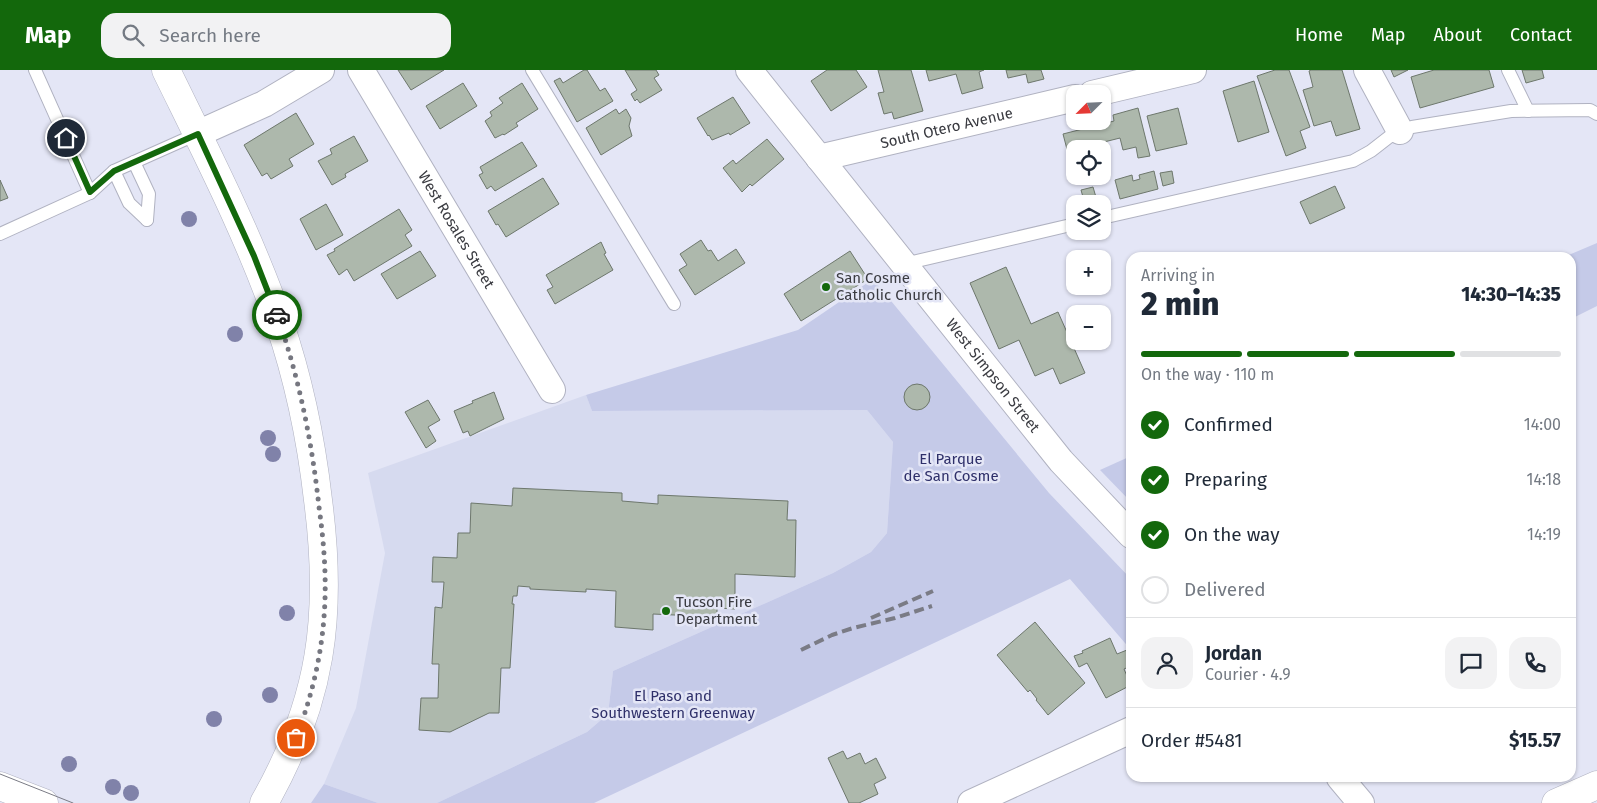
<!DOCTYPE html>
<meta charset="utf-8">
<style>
:root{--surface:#fff;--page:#f2f2f3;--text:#1f2937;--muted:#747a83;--line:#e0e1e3;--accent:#13680c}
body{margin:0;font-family:"Fira Sans",sans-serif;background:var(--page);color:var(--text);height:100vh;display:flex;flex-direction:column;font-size:19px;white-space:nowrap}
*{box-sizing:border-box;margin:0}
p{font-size:16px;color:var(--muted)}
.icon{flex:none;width:28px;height:28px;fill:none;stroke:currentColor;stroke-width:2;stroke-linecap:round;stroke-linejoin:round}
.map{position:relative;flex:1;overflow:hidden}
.drawer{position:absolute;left:1126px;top:182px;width:450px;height:530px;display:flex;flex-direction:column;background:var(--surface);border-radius:15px;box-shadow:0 1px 4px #0004}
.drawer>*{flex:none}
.needle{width:32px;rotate:246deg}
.buttons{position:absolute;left:1066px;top:15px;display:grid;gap:10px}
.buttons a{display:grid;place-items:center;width:45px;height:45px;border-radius:10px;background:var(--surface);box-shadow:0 1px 4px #0004;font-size:25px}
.pin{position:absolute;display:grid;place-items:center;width:42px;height:42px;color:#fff;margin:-21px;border:2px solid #fff;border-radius:50%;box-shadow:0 1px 5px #0007}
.courier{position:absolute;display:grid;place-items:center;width:50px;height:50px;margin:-25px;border:4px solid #13680c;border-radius:50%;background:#fff;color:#222;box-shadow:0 1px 6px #0007}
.summary em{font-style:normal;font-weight:800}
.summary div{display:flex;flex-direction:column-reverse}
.summary{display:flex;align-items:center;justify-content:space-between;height:85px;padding:0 15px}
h1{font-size:32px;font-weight:800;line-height:38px}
.bar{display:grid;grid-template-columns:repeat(4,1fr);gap:8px 5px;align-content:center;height:60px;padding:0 15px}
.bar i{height:6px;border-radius:4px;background:var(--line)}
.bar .current{background:var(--accent)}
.bar p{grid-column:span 4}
.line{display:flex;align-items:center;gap:12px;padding:0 15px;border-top:1px solid var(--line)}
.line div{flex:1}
.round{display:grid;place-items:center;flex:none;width:52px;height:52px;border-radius:15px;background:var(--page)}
ol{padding:0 15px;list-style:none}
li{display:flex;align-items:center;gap:15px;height:55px}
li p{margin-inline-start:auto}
li .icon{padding:5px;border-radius:50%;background:var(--accent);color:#fff;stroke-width:4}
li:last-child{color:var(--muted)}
li i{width:28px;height:28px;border:2px solid var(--line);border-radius:50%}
header{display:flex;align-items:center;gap:30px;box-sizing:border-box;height:70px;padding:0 25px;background:var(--accent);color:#fff}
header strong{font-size:24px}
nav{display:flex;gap:28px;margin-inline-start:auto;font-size:18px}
.search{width:350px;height:45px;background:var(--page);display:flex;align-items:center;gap:12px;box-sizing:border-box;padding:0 18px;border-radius:15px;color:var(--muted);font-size:19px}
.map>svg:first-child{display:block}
</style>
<header>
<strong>Map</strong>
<div class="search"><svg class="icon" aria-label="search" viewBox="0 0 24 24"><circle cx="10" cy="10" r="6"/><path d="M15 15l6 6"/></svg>Search here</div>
<nav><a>Home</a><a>Map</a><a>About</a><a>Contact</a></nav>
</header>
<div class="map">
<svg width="1597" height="733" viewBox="0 0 1597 733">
<rect width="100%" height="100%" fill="#e4e6f6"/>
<path fill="#d6daef" d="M586 325 592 341 867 340 893 372 887 463 871 482 833 503 613 601 608 644 587 662 437 733H378L324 714 356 638 385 483 368 403Z"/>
<g fill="#c5cae8">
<path d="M1597 173V236L1571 249V188L1564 187Z"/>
<path d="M873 209 1049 423 1131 509V580L1070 509 594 733H437L587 662 608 644 613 601 833 503 871 482 887 463 893 372 867 340 592 341 586 325 798 260Z"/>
<path d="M1131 386V432L1100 400Z"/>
<path d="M324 714 378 733H311Z"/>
</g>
<g fill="#adb8ac" stroke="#6d776c">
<path d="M398 0H444L411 20Z"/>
<path d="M584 0H587L600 21 605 18 613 31 577 52 554 11 560 8 563 13Z"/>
<path d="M625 0H656L659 5 654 8 662 20 640 33 637 29 635 31 631 24 637 20Z"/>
<path d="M827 0H856L867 17 831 41 811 11Z"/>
<path d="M878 0H911L923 41 894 49 892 42 884 44 878 23 884 22Z"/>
<path d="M926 0H984L979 2 983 18 962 24 956 4 929 11Z"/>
<path d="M1006 0H1041L1044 9 1028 13 1026 4 1008 8Z"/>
<path d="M1275 0H1289L1310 57 1300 61 1306 78 1286 86 1257 6Z"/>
<path d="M1311 0H1342L1360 59 1336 66 1331 51 1314 56 1303 20 1313 17 1309 1Z"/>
<path d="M1391 0H1408L1394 7Z"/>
<path d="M1434 0H1489L1494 17 1420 38 1411 7Z"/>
<path d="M1522 0H1542L1544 8 1526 13Z"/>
<path d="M1254 11 1269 62 1238 72 1223 21Z"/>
<path d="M463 13 477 36 440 59 426 36Z"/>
<path d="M522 13 538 39 516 53 518 56 504 65 503 64 495 68 485 51 492 46 490 42 503 33 499 28Z"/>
<path d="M733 27 750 53 730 65 729 63 712 70 709 65 708 66 697 48Z"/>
<path d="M1138 38 1150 86 1138 88 1136 77 1123 80 1120 68 1100 73 1101 79H1075V86L1069 87 1063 64 1114 51 1113 45Z"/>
<path d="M1178 38 1187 74 1156 81 1147 46Z"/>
<path d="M616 39 619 44 626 39 631 48 629 56 632 66 601 85 586 58Z"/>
<path d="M296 43 314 74 289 89 293 96 271 109 267 103 262 106 244 75Z"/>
<path d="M354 66 368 91 345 104 346 107 332 115 318 91 332 84 330 79Z"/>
<path d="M767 69 784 89 752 116 750 114 742 122 723 98 733 90 736 94Z"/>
<path d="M522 72 537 96 495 121 491 116 487 119 479 105 483 103 480 97Z"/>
<path d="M1154 101 1158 119 1120 129 1115 110 1132 105 1133 111 1140 109 1139 105Z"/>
<path d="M1172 101 1174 113 1163 116 1160 103Z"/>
<path d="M543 108 559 134 506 167 498 154 496 155 488 141Z"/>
<path d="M0 110 8 128 0 131Z"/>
<path d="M1335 116 1345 138 1310 154 1300 132Z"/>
<path d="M1093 117 1098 134H1085L1081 120Z"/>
<path d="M326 134 343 165 316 180 300 149Z"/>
<path d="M399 139 412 160 405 165 412 176 354 211 347 199 339 205 327 185 335 181 334 179Z"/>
<path d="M701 170 708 181 711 180 718 191 736 179 745 193 695 225 679 200 687 195 680 184Z"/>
<path d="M601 172 606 183 604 184 613 200 555 234 547 220 553 217 546 205Z"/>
<path d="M420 181 436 206 397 229 381 204Z"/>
<path d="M850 181 868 209 801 251 784 224Z"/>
<path d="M1006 197 1031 254 1058 242 1085 303 1060 314 1053 298 1035 306 1019 270 999 279 970 213Z"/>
<circle cx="917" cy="327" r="13"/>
<path d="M494 322 504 349 470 366 468 361 463 363 454 341 473 333 472 331Z"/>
<path d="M428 330 440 350 428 357 436 371 426 378 405 342Z"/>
<path d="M513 418 622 423V431L658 434V425L788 431 787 450H796L795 507 735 504V539L717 538V547L653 544V560L615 557 616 521 586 519V522L530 519V517L518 516 517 526H513L512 534H514L510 598H501L499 643H489L450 662 419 660 421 628H438L439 594H432L435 537 442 538 444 512H432L433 487 457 488 458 463H470L471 433 512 436Z"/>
<path d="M1035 552 1085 613 1048 645 1036 630 1037 629 1030 620 1028 622 997 585Z"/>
<path d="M1110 568 1117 584 1127 580 1131 589V596L1124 599 1131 615 1106 628 1087 593 1079 597 1074 586 1083 583 1082 581Z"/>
<path d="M843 681 847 689 860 683 865 694 876 688 886 708 874 714 878 724 859 733H849L828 688Z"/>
</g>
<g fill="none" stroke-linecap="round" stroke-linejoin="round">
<g stroke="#b0b2c1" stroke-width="14">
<g id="lane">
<path d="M35 0 90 123"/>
<path d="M532 0 674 234"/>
<path d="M1508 0 1528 41"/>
<path d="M134 92 149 124 147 150"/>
<path d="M114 101 129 133 147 150"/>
<path d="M1102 148 1353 91 1371 81 1389 67 1412 57 1511 41 1590 40 1597 44"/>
<path d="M0 164 90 123 114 101 197 64"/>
<path d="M904 194 1075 154"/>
</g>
</g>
<g stroke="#b0b2c1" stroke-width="28">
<g id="street">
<path id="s1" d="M361 0 552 320"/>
<path id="s2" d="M749 0 1061 391 1131 465"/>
<path d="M1367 0 1400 61"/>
<path d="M1092 24 1193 0"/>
<path d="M197 64 264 34 321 0"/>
<path id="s3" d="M819 88 1075 28"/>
<path d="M1340 708 1361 733"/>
<path d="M971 733 1131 660"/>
</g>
</g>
<g stroke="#b0b2c1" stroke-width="29">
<g id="secondary">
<path d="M166 0C206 82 249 165 279 252 299 310 311 369 318 430 333 545 322 631 264 733"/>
<path d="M0 716 44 733"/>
<path d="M1556 733 1597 715"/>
</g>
</g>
<use href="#lane" stroke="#fff" stroke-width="12"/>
<use href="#street" stroke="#fff" stroke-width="26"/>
<use href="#secondary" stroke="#fff" stroke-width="28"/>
<path stroke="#7a7b85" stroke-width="1" d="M0 704 73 733"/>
<g stroke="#7a7b85" stroke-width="4" stroke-dasharray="10 5" stroke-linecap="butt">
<path d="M871 548 933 521"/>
<path d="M801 580 832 565 853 558 895 548 932 536"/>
</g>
</g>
<g fill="#8082a9">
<circle cx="189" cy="149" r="8"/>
<circle cx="235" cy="264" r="8"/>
<circle cx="268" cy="368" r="8"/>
<circle cx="273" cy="384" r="8"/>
<circle cx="287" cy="543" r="8"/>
<circle cx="270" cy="625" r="8"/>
<circle cx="214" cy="649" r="8"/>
<circle cx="69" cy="694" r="8"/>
<circle cx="113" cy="717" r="8"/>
<circle cx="131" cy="723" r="8"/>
</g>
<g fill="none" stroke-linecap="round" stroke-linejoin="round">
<path stroke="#767780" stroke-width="5" stroke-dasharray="0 9" d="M277 245C299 307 312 372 319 437 324 473 327 510 324 547 321 588 311 629 296 668"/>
<path stroke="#13680c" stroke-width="6" d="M66 68 90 122 114 101 198 64 254 186 277 245"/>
</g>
<g fill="#13680c" stroke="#e4e6f6" stroke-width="2">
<circle cx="826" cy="217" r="5"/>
<circle cx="666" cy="541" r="5"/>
</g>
<g text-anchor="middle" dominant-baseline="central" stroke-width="5" stroke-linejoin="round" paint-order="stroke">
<g font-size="15" fill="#3a3b41" stroke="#e4e6f6">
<text stroke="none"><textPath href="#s3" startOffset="131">South Otero Avenue</textPath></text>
<text stroke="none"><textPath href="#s1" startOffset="186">West Rosales Street</textPath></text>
<text stroke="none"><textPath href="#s2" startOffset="391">West Simpson Street</textPath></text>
</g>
<g font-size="15" fill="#3a3b41" stroke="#e4e6f6" text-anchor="start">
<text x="836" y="208">San Cosme<tspan x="836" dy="17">Catholic Church</tspan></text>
<text x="676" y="532">Tucson Fire<tspan x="676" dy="17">Department</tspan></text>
</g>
<g font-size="15" fill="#2f306a" stroke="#e4e6f6">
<text x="951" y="389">El Parque<tspan x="951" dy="17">de San Cosme</tspan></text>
<text x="673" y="626">El Paso and<tspan x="673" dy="17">Southwestern Greenway</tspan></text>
</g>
</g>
</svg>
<div class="buttons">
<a><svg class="needle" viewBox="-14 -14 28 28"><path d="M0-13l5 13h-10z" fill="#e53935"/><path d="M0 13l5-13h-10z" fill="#747a83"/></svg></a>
<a><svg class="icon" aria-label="locate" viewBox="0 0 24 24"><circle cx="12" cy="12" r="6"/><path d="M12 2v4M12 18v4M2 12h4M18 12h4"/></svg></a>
<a><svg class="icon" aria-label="layers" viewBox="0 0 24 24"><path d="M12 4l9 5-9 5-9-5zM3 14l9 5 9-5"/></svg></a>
<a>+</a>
<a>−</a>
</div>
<div class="pin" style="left:296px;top:668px;background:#ea580c"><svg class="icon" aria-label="bag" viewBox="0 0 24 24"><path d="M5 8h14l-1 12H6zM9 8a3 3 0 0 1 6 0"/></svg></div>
<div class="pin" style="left:66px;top:68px;background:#1f2937"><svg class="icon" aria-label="home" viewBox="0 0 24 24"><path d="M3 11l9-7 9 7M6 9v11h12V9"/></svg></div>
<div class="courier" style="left:277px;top:245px"><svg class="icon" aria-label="car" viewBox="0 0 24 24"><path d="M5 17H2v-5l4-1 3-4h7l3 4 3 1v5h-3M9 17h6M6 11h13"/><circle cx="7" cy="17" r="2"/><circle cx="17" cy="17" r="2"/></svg></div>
<section class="drawer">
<div class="summary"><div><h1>2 min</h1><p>Arriving in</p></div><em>14:30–14:35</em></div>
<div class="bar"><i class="current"></i><i class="current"></i><i class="current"></i><i></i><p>On the way · 110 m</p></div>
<ol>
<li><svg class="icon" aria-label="check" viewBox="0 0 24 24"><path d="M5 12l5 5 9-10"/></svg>Confirmed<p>14:00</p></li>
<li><svg class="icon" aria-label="check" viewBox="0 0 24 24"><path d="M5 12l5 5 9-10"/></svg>Preparing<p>14:18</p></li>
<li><svg class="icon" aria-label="check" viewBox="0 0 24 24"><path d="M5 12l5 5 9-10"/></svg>On the way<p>14:19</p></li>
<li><i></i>Delivered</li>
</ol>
<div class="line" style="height:90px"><a class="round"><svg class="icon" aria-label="person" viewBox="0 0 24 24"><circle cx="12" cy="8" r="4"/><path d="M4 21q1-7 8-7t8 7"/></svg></a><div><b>Jordan</b><p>Courier · 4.9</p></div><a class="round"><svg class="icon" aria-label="chat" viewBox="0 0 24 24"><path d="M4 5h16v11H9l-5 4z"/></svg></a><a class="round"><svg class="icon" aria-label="phone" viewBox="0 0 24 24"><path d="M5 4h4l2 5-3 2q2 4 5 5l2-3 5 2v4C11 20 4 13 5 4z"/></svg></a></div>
<div class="line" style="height:65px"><div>Order #5481</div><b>$15.57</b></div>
</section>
</div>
